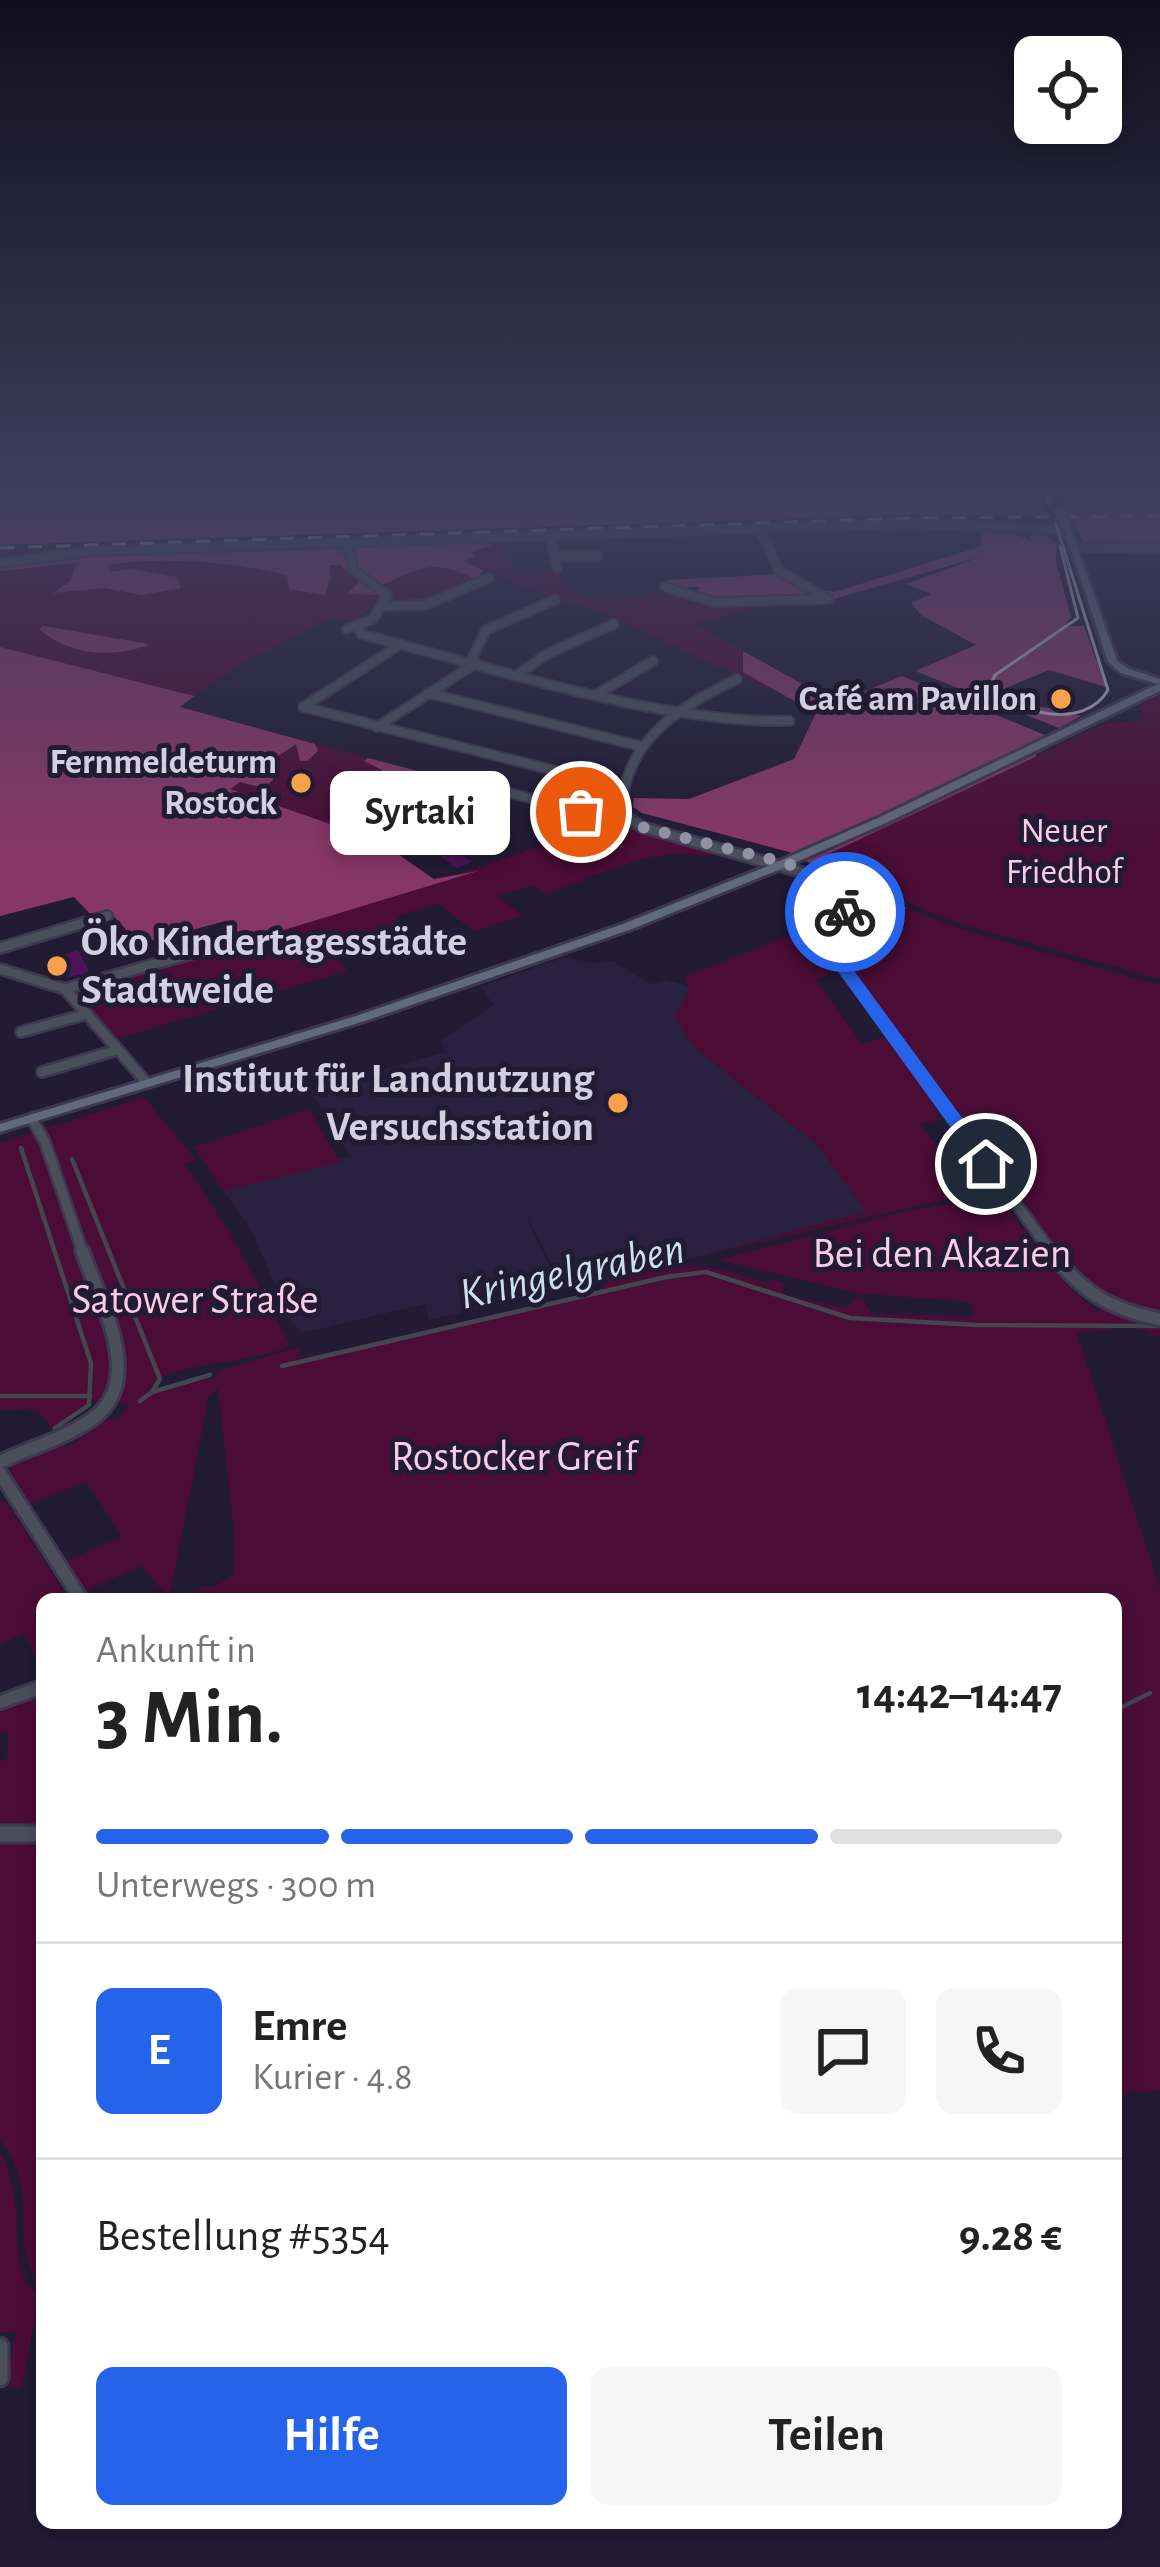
<!DOCTYPE html>
<html lang="de">
<meta charset="utf-8">
<style>
:root{--surface:#fff;--page:#f6f6f6;--text:#222;--muted:#767676;--line:#e0e0e0;--accent:#2563eb}
body{margin:0;font-family:"Alegreya Sans",sans-serif;background:var(--page);color:var(--text);height:100vh;display:flex;flex-direction:column;font-size:45px;white-space:nowrap}
*{box-sizing:border-box;margin:0}
p{font-size:39px;color:var(--muted)}
.icon{flex:none;width:66px;height:66px;fill:none;stroke:currentColor;stroke-width:2;stroke-linecap:round;stroke-linejoin:round}
.map{position:relative;flex:1;overflow:hidden}
.details{position:absolute;left:36px;top:1593px;width:1086px;height:936px;display:flex;flex-direction:column;background:var(--surface);border-radius:18px;box-shadow:0 6px 18px #0003}
.details>*{flex:none}
.controls{position:absolute;left:1014px;top:36px;display:grid;gap:24px}
.controls a{display:grid;place-items:center;width:108px;height:108px;border-radius:18px;background:var(--surface);box-shadow:0 6px 18px #0003;font-size:60px}
.pin{position:absolute;display:grid;place-items:center;width:102px;height:102px;color:#fff;margin:-51px;border:6px solid #fff;border-radius:50%;box-shadow:0 3px 12px #0007}
.courier{position:absolute;display:grid;place-items:center;width:120px;height:120px;margin:-60px;border:9px solid #2563eb;border-radius:50%;background:#fff;color:#222;box-shadow:0 3px 15px #0007}
.bubble{position:absolute;height:84px;border-radius:18px;background:var(--surface);box-shadow:0 6px 18px #0003;font-size:39px;font-weight:700;line-height:84px;text-align:center}
.overview em{font-style:normal;font-weight:700}
.overview div{display:flex;flex-direction:column-reverse}
.overview{display:flex;align-items:center;justify-content:space-between;height:204px;padding:0 60px}
h1{font-size:78px;font-weight:700;line-height:90px}
.bar{display:grid;grid-template-columns:repeat(4,1fr);gap:18px 12px;align-content:center;height:144px;padding:0 60px}
.bar i{height:15px;border-radius:9px;background:var(--line)}
.bar .active{background:var(--accent)}
.bar p{grid-column:span 4}
.line{display:flex;align-items:center;gap:30px;padding:0 60px;border-top:3px solid var(--line)}
.line div{flex:1}
.round{display:grid;place-items:center;flex:none;width:126px;height:126px;border-radius:18px;background:var(--page)}
.button{display:flex;gap:24px;margin-top:auto;padding:24px 60px}
.button a{flex:1;height:138px;border-radius:18px;background:var(--accent);color:#fff;font-size:48px;font-weight:700;line-height:138px;text-align:center}
.button a+a{background:var(--page);color:var(--text)}
.map>svg:first-child{display:block}
</style>
<div class="map">
<svg width="1160" height="2567" viewBox="0 0 1160 2567">
<rect width="100%" height="100%" fill="#211b34"/>
<path fill="#282140" d="M565 957 593 963 613 961 650 984 665 980 688 986 696 1049 819 1146 866 1212 566 1292 525 1213 560 1290 429 1320 425 1304 302 1333 293 1325 249 1226 223 1191 350 1156 310 1090 445 1052 441 1040 493 1005 481 986Z"/>
<g fill="#4b0d36">
<path d="M1049 518 1048 526 912 521 503 535 514 574 559 572 565 589 595 600 641 597 662 588 768 603 696 624 743 651V672L769 684 768 690 611 616 481 571 476 580 418 604H374L355 622 334 617 254 656 194 696 0 647V550L901 520Z"/>
<path d="M1160 696V979L960 924 809 863 1106 723 1142 721 1144 713 1137 707Z"/>
<path d="M297 744 313 752 315 744 368 758 383 770 363 783 379 798 333 825 229 789 240 782 264 787 273 780 271 772 262 768Z"/>
<path d="M605 822 715 852 709 857C656 844 599 875 547 894L532 886 497 896 523 916 473 931 439 904 395 916 411 932 382 945 367 932 357 935 370 950 337 959 348 971 116 1039 75 989C255 939 434 887 605 822Z"/>
<path d="M907 908 956 928 1160 985V1337L1133 1327 1077 1333 1160 1589V2091L1116 2093V1599H197L199 1587H214L234 1574 235 1542 218 1389 209 1395 169 1599 142 1566 84 1591 65 1561 122 1537 86 1482 28 1504 10 1476 12 1466 63 1445 66 1448 108 1418 116 1420 130 1405 96 1401 53 1430 37 1409 0 1410V1143L144 1097 196 1160 185 1163 232 1236 290 1345C251 1366 170 1360 146 1390L215 1378 218 1371 298 1347 302 1358 599 1291C631 1249 726 1266 768 1284L771 1279 784 1282 782 1292 787 1295 846 1308 855 1298 863 1299 872 1314 975 1316 969 1302 856 1293 718 1260 906 1211 997 1195 1067 1285 1096 1312 1108 1303 1074 1275 1077 1269 1046 1241 955 1115 960 1109 951 1107 875 1004 879 1002 871 999 829 941Z"/>
<path d="M793 934 824 946 834 960 825 963 830 974 816 980 861 1043 888 1036 940 1107 934 1109 941 1120 919 1123 972 1193 681 1261 866 1212 819 1146 696 1049 674 1016 689 992 685 977Z"/>
<path d="M309 1109 340 1162 223 1191 194 1147Z"/>
<path d="M0 1500 12 1510 68 1599H42V1666L23 1634 0 1644Z"/>
<path d="M42 1693V1831H0V1762L7 1759 9 1732H0V1706Z"/>
<path d="M0 1837H42L41 2284C6 2248 42 2190 0 2140Z"/>
<path d="M0 2153C29 2202 4 2256 33 2290L41 2286 22 2388 6 2387 16 2332H0Z"/>
</g>
<g fill="#863768">
<path d="M0 490H1034L1048 515H908L0 545Z"/>
<path d="M1057 490H1160V544L1084 543Z"/>
<path d="M979 529 1009 531 1031 541 1030 534H1042L1057 543 1056 561 1071 617 1064 626H1084L1106 687 1049 670 1006 688V699C1033 710 1050 704 1081 716L1059 728 915 671 976 645 921 615 911 603 931 594 906 584 983 556 830 600 708 599 695 593 700 587H672L666 580 784 574 812 588 835 592 982 546Z"/>
<path d="M477 540 493 545 472 552 477 557 463 561 483 570 476 580C434 558 423 567 382 585L387 595 347 594 359 582 340 565H329L331 579 324 595 289 589 287 575C232 562 165 556 108 565L109 572 133 569 177 577 181 588 142 595 104 588 53 593 70 581 77 563 0 571V567L96 553H207L335 545 348 549 359 544Z"/>
<path d="M43 626 143 643 149 645C111 658 70 656 39 629Z"/>
<path d="M0 647 194 696 180 707 315 744 318 751 307 761H300L296 744 263 767 272 772 273 780 264 788 240 782 230 789 333 825 378 798 362 788 382 770 364 761 368 758 495 791 370 835 434 879 478 871 247 941 226 921 139 944 111 913 94 918 74 897 0 916Z"/>
<path d="M743 651 836 703 902 676 1045 735 1026 745 1037 756 809 863 789 852 642 813 633 807 634 798 689 799 794 759 816 713 743 672Z"/>
<path d="M883 898 907 908 829 941 824 931 836 917Z"/>
</g>
<g fill="none" stroke-linecap="round" stroke-linejoin="round">
<g stroke="#414651" stroke-width="4.5">
<path d="M21 1148 91 1363 89 1405 55 1428"/>
<path d="M72 1159 160 1379 152 1392"/>
<path d="M282 1366 666 1277 706 1272 850 1318 977 1325 1160 1326"/>
<path d="M0 1396H90"/>
<path d="M140 1401 152 1392 210 1375"/>
<path d="M1116 1710 1150 1693"/>
</g>
</g>
<g fill="#4a1457">
<path d="M422 828 446 845 472 862 457 868 407 833Z"/>
<path d="M78 950 90 973 61 978 44 972 50 959Z"/>
</g>
<g fill="none" stroke-linecap="round" stroke-linejoin="round">
<g stroke="#3d3850" stroke-width="12">
<g id="minor-far3">
<path d="M550 536 557 568"/>
<path d="M346 542 354 570 387 595 373 619 347 629"/>
<path d="M1082 547 1160 548"/>
<path d="M555 557 598 556"/>
<path d="M665 587 714 602 828 599 779 571 760 528"/>
<path d="M385 606 425 605 489 578"/>
<path d="M359 629 361 634C495 668 654 723 790 721"/>
<path d="M401 644 303 707 620 787"/>
<path d="M471 661 486 630 555 600"/>
<path d="M520 673 547 654 614 624"/>
<path d="M428 693 640 746"/>
<path d="M599 693 653 661"/>
<path d="M377 727 476 663"/>
<path d="M451 777 607 819 626 818"/>
<path d="M632 821 622 814C622 742 678 707 737 679"/>
</g>
</g>
<g stroke="#3d3850" stroke-width="14">
<g id="minor-far2">
<path d="M602 818H626"/>
<path d="M628 818 642 827 879 894"/>
<path d="M879 894 824 922 819 928 824 941 1052 1253"/>
<path d="M0 948 107 916"/>
<path d="M0 969 65 989 241 940"/>
<path d="M65 989 147 1083"/>
<path d="M21 1032 87 1014"/>
<path d="M42 1072 117 1050"/>
<path d="M32 1119 45 1142 83 1253"/>
</g>
</g>
<g stroke="#3d3850" stroke-width="18">
<g id="minor-far1">
<path d="M1050 1250C1080 1291 1110 1310 1160 1319"/>
<path d="M0 1462C29 1448 69 1437 95 1417 146 1377 98 1298 82 1250"/>
<path d="M0 1473 81 1599"/>
<path d="M0 1702 42 1687"/>
</g>
</g>
<g stroke="#3d3850" stroke-width="21">
<g id="minor">
<path d="M0 1834H42"/>
<path d="M0 2346V2378"/>
</g>
</g>
<g stroke="#3d3850" stroke-width="12">
<path id="tertiary" d="M0 563 93 551 912 523 1069 530"/>
</g>
<g stroke="#3d3850" stroke-width="6">
<path id="secondary" d="M1062 522 1069 524 1117 661 1129 669 1160 679V691L888 822 776 871 632 929 365 1021 0 1132V1124L356 1016 623 924 768 866 880 817 1158 684 1121 673 1108 662Z"/>
</g>
<use href="#minor-far3" stroke="#4a4f5b" stroke-width="8"/>
<use href="#minor-far2" stroke="#4a4f5b" stroke-width="9"/>
<use href="#minor-far1" stroke="#4a4f5b" stroke-width="12"/>
<use href="#minor" stroke="#4a4f5b" stroke-width="15"/>
<use href="#tertiary" stroke="#4a4f5b" stroke-width="8"/>
<use href="#secondary" fill="#61697c" fill-rule="evenodd"/>
<g stroke="#adaabc" stroke-width="3">
<path d="M1044 490 1049 504"/>
<path d="M1056 524 1108 690C1085 730 1017 715 990 686L995 675 1078 618 1060 546"/>
</g>
<path stroke="#adaabc" stroke-width="3" stroke-dasharray="14 14" stroke-linecap="butt" d="M0 548 907 518 1160 516"/>
<g stroke="#3d3850" stroke-width="15" stroke-linecap="butt">
<path id="secondary-bridge" d="M1060 511 1065 524"/>
</g>
<use href="#secondary-bridge" stroke="#61697c" stroke-width="10"/>
</g>
<linearGradient id="sky" x2="0" y2="1"><stop stop-color="#120f1d"/><stop offset="0.58" stop-color="#3d3f5c"/><stop offset="1" stop-color="#3d3f5c" stop-opacity="0"/></linearGradient>
<rect width="1160" height="850" fill="url(#sky)"/>
<path fill="#2563eb" d="M839 909 852 912 828 929 832 941 993 1160V1168H980L816 941 814 925Z"/>
<g fill="none" stroke-linecap="round" stroke-linejoin="round">
<path stroke="#9390a4" stroke-width="12" stroke-dasharray="0 21.6" d="M581 812C603 818 622 817 642 827L782 862 879 894 845 912"/>
</g>
<g fill="#f8a14a" stroke="#211b34" stroke-width="4.5">
<circle cx="1061" cy="699" r="12"/>
<circle cx="301" cy="783" r="12"/>
<circle cx="57" cy="966" r="12"/>
<circle cx="618" cy="1103" r="12"/>
</g>
<g text-anchor="middle" dominant-baseline="central" stroke-width="10" stroke-linejoin="round" paint-order="stroke">
<g font-size="36" font-weight="bold" fill="#d1cfe0" stroke="#211b34" text-anchor="end">
<text x="1037" y="699">Café am Pavillon</text>
<text x="277" y="762">Fernmeldeturm<tspan x="277" dy="41">Rostock</tspan></text>
</g>
<g font-size="36" fill="#facce5" stroke="#211b34">
<text x="1064" y="831">Neuer<tspan x="1064" dy="41">Friedhof</tspan></text>
</g>
<g font-size="42" font-weight="bold" fill="#d1cfe0" stroke="#211b34" text-anchor="start">
<text x="81" y="942">Öko Kindertagesstädte<tspan x="81" dy="48">Stadtweide</tspan></text>
<text x="594" y="1079" text-anchor="end">Institut für Landnutzung<tspan x="594" dy="48">Versuchsstation</tspan></text>
</g>
<g font-size="42" fill="#facce5" stroke="#211b34">
<text x="942" y="1254">Bei den Akazien</text>
<text x="195" y="1300">Satower Straße</text>
<text x="514" y="1457">Rostocker Greif</text>
</g>
<g font-size="45" font-style="italic" fill="#cbdfef" stroke="#211b34">
<text transform="translate(572 1272) rotate(-12)">Kringelgraben</text>
</g>
</g>
</svg>
<div class="controls">
<a><svg class="icon" aria-label="locate" viewBox="0 0 24 24"><circle cx="12" cy="12" r="6"/><path d="M12 2v4M12 18v4M2 12h4M18 12h4"/></svg></a>
</div>
<div class="pin" style="left:581px;top:812px;background:#ea580c"><svg class="icon" aria-label="bag" viewBox="0 0 24 24"><path d="M5 8h14l-1 12H6zM9 8a3 3 0 0 1 6 0"/></svg></div>
<div class="pin" style="left:986px;top:1164px;background:#1f2937"><svg class="icon" aria-label="home" viewBox="0 0 24 24"><path d="M3 11l9-7 9 7M6 9v11h12V9"/></svg></div>
<div class="courier" style="left:845px;top:912px"><svg class="icon" aria-label="bike" viewBox="0 0 24 24"><circle cx="6" cy="16" r="4"/><circle cx="18" cy="16" r="4"/><path d="M6 16l4-8h5l3 8M10 8l3 8H6M13 5h3"/></svg></div>
<div class="bubble" style="left:330px;top:771px;width:180px">Syrtaki</div>
<section class="details">
<div class="overview"><div><h1>3 Min.</h1><p>Ankunft in</p></div><em>14:42–14:47</em></div>
<div class="bar"><i class="active"></i><i class="active"></i><i class="active"></i><i></i><p>Unterwegs · 300 m</p></div>
<div class="line" style="height:216px"><b class="round" style="background:var(--accent);color:#fff">E</b><div><b>Emre</b><p>Kurier · 4.8</p></div><a class="round"><svg class="icon" aria-label="chat" viewBox="0 0 24 24"><path d="M4 5h16v11H9l-5 4z"/></svg></a><a class="round"><svg class="icon" aria-label="phone" viewBox="0 0 24 24"><path d="M5 4h4l2 5-3 2q2 4 5 5l2-3 5 2v4C11 20 4 13 5 4z"/></svg></a></div>
<div class="line" style="height:156px"><div>Bestellung #5354</div><b>9.28 €</b></div>
<div class="button"><a>Hilfe</a><a>Teilen</a></div>
</section>
</div>
